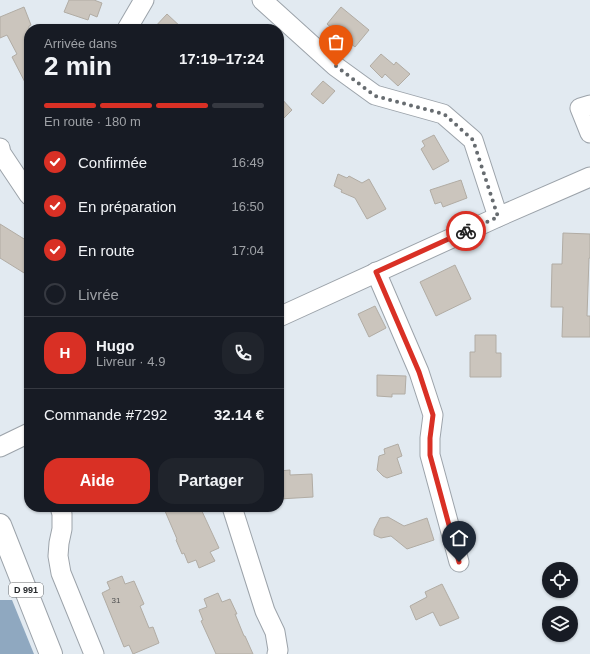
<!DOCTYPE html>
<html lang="fr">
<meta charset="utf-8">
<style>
:root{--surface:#171b24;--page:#20242c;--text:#f1f3f6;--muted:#9ea1a6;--line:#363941;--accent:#d93025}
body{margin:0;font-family:Helvetica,sans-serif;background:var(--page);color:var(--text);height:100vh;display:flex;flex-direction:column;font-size:15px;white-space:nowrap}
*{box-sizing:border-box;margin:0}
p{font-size:13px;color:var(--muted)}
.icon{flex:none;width:22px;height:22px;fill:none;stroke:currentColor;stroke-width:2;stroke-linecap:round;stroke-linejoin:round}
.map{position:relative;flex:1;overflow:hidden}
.panel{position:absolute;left:24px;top:24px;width:260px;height:488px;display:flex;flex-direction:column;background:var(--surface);border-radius:16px;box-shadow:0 1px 3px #0004}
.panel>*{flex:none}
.controls{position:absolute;left:542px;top:562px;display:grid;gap:8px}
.controls a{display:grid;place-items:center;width:36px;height:36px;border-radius:50%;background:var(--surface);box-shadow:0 1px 3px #0004;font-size:20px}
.pin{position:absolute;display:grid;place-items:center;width:34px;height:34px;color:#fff;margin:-41px -17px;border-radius:50% 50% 50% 0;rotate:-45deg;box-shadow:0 0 4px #0007}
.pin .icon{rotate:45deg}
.courier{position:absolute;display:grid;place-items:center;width:40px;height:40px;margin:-20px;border:3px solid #d93025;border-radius:50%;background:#fff;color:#222;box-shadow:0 1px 5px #0007}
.overview em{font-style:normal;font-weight:800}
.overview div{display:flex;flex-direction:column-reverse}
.overview{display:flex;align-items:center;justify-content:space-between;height:68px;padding:0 20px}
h1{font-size:26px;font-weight:800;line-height:30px}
.bar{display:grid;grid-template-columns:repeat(4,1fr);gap:6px 4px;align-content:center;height:48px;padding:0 20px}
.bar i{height:5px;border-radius:3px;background:var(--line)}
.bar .selected{background:var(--accent)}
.bar p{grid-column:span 4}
.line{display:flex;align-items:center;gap:10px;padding:0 20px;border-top:1px solid var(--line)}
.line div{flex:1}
.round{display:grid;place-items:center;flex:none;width:42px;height:42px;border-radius:16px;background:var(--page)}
ol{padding:0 20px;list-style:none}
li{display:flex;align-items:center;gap:12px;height:44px}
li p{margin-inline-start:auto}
li .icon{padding:4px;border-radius:50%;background:var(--accent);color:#fff;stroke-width:4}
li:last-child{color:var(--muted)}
li i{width:22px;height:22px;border:2px solid var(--line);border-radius:50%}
.button{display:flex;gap:8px;margin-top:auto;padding:8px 20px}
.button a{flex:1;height:46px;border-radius:16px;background:var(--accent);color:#fff;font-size:16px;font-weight:800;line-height:46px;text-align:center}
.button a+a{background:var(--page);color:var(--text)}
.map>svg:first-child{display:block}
</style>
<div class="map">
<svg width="590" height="654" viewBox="0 0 590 654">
<rect width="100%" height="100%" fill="#e2eaf1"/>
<path fill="#8fa8c0" d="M0 600H12L34 654H0Z"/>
<g fill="#cbc5bd" stroke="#b1aca4">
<path d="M69 0H94L102 3 97 17 90 14 88 20 64 12Z"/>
<path d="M24 7 31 25 29 26V90L12 57 17 54 7 35 0 38V17Z"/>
<path d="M341 7 369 30 355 47 327 24Z"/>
<path d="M167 14 183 29H153Z"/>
<path d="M381 54 394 65 396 62 410 74 398 86 385 74 382 78 370 66Z"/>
<path d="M323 81 335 91 323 104 311 94Z"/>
<path d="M279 96 292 110 279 123Z"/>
<path d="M434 135 449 161 433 170 421 149 425 146 422 141Z"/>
<path d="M338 174 347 178 349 176 362 183 369 179 386 209 367 219 355 198 341 192 342 190 334 186Z"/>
<path d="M461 180 467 198 443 207 441 202 435 204 430 190Z"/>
<path d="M0 224 29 242V276L0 258Z"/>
<path d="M563 233 590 234V258H589L587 316H590V337H562L563 307H551L552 264H562Z"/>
<path d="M455 265 471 299 436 316 420 282Z"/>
<path d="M375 306 386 328 369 337 358 314Z"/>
<path d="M475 335H496V353H501V377H470V352H475Z"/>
<path d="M377 375 406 376 405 394H392V397L377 396Z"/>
<path d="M398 444 402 456 397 458 402 473 387 478 383 476 377 470 379 456 385 454 384 449Z"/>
<path d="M290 470V475L312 474 313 497 279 499V471Z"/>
<path d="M166 507H200L219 548 210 552 215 561 199 568 196 560 188 563 184 553 182 554 176 540 177 539 165 511 167 510Z"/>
<path d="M388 517 404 526 427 518 434 540 407 549 391 536 381 538 374 535V530L380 518Z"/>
<path d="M122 576 125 584 134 581 144 604 140 606 149 628 153 627 159 643 133 654 129 645 124 647 102 593 110 589 107 582Z"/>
<path d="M442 584 459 618 440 626 433 612 416 620 410 606 427 597 425 592Z"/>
<path d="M218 593 222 602 230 599 237 614H235L244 636H245L253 654H216L201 621 203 620 199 610 207 607 204 599Z"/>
</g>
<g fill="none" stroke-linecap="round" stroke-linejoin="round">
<g stroke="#9ca3aa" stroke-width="21">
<g id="minor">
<path d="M262 0 335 66 375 95 443 114 473 140 498 217"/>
<path d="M127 29 144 0"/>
<path d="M590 105 580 108 590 133"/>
<path d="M0 148 1 153 29 195"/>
<path d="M376 272 419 372 433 415 430 438V455L459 562"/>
<path d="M279 317 498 217 590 177"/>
<path d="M0 447 29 433"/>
<path d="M60 507 62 514V529L59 543 58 556 61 573 94 654"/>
<path d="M232 507 265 611 275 632 278 650 277 654"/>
</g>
</g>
<g stroke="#9ca3aa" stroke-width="24">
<path id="major" d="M0 525 51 654"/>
</g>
<use href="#minor" stroke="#fff" stroke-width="19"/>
<use href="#major" stroke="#fff" stroke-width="22"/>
</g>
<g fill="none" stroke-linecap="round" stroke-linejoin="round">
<path stroke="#676c70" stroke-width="4" stroke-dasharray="0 7.2" d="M336 66 375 96 444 114 473 140 498 217 466 231"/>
<path stroke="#d93025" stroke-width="5" d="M459 562 430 455V438L433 415 419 372 376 272 466 231"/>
</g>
<g text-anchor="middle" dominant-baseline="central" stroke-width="3" stroke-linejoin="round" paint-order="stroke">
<g font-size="8" fill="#4e4f50">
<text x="116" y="600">31</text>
</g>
<rect fill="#fff" stroke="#66686b" stroke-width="1" x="9" y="583" width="34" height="14" rx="3"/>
<g font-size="9" font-weight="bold" fill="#25282b">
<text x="26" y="590">D 991</text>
</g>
</g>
</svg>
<div class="controls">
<a><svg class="icon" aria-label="locate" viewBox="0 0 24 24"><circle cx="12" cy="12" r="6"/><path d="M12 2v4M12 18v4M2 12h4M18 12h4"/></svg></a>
<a><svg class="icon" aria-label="layers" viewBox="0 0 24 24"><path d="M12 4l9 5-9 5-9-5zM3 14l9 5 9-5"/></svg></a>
</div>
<div class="pin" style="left:336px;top:66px;background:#ea580c"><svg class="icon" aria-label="bag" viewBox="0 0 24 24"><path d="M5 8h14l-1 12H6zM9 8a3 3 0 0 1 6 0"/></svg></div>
<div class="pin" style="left:459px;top:562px;background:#1f2937"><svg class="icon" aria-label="home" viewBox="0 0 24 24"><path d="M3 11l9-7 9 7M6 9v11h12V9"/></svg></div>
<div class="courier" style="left:466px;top:231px"><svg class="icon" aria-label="bike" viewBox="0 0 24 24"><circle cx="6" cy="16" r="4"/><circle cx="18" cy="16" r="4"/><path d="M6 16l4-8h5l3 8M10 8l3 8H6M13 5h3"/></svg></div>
<section class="panel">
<div class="overview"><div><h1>2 min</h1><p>Arrivée dans</p></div><em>17:19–17:24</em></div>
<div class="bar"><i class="selected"></i><i class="selected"></i><i class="selected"></i><i></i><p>En route · 180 m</p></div>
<ol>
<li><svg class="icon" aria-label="check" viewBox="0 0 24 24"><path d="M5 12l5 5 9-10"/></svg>Confirmée<p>16:49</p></li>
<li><svg class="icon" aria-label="check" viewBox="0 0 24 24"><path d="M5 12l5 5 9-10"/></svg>En préparation<p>16:50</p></li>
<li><svg class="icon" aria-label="check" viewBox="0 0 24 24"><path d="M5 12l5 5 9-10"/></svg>En route<p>17:04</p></li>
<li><i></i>Livrée</li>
</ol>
<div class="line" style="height:72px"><b class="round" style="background:var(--accent);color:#fff">H</b><div><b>Hugo</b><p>Livreur · 4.9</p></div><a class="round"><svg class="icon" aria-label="phone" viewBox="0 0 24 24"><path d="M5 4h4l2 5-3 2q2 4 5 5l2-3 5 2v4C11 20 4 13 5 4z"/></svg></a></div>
<div class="line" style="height:52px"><div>Commande #7292</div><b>32.14 €</b></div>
<div class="button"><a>Aide</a><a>Partager</a></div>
</section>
</div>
